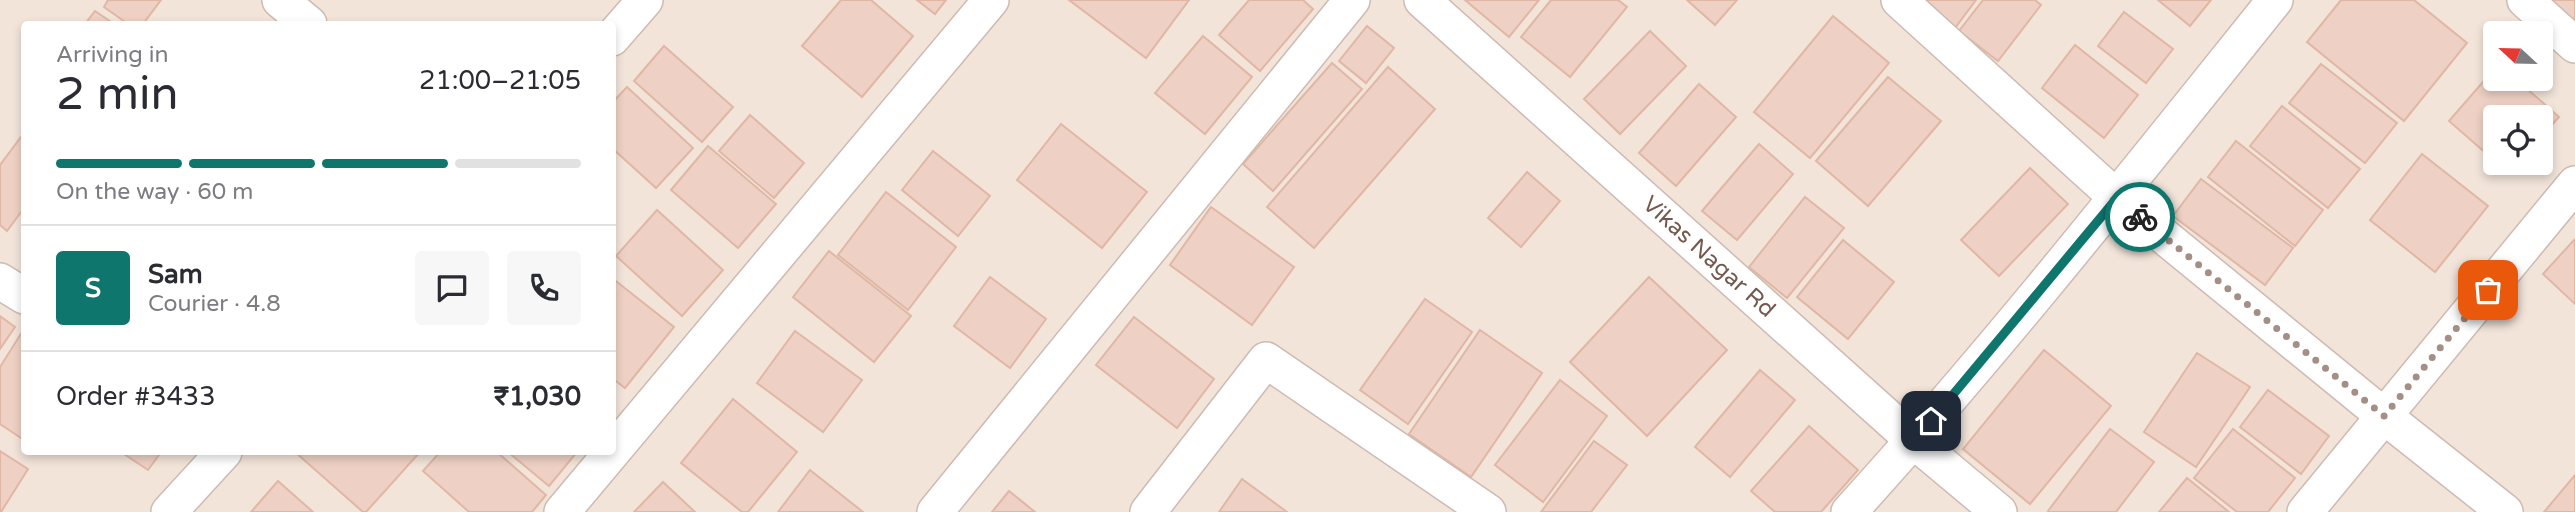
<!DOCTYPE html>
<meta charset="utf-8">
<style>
:root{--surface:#fff;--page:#f7f7f7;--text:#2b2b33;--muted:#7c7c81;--line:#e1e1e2;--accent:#0f766e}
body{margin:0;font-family:"Varela Round",sans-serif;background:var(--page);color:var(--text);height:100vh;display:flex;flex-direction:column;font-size:26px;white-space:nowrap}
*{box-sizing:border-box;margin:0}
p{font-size:23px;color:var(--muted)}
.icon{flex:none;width:38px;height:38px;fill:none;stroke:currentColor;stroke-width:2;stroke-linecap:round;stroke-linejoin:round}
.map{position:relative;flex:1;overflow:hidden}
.sheet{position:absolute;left:21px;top:21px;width:595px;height:434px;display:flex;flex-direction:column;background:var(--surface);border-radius:7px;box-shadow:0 4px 10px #0003}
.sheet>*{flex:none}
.needle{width:46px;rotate:292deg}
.controls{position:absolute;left:2483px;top:21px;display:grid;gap:14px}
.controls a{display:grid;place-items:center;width:70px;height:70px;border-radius:7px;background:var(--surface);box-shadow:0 4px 10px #0003;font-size:35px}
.pin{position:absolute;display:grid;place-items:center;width:60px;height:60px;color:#fff;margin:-30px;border-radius:14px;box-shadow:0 4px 10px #0006}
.courier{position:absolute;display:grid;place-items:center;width:70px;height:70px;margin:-35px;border:5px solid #0f766e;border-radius:50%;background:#fff;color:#222;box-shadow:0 2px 9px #0007}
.headline em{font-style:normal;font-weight:600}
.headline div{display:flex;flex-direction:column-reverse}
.headline{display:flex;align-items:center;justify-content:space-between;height:119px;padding:0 35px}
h1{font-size:46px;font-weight:600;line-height:52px}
.bar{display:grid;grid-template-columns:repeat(4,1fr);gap:10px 7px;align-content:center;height:84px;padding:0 35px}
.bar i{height:9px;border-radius:5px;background:var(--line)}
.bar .active{background:var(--accent)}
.bar p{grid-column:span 4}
.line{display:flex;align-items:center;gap:18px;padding:0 35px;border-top:2px solid var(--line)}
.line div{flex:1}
.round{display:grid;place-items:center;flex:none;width:74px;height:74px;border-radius:7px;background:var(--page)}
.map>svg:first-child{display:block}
</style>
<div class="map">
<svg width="2575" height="512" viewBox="0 0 2575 512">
<rect width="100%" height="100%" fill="#fbf3ea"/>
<path fill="#f2e4d9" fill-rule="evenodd" d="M0 0H2575V512H0ZM24 24H612V452H24ZM2496 33H2541V79H2496ZM2496 117H2541V163H2496Z"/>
<g fill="#eed1c4" stroke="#e0b7a5" stroke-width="2">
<path d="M108 0H161L143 24H128L104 7Z"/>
<path d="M841 0H871L913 36 862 97 802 46Z"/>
<path d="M917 0H946L935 14Z"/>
<path d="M1069 0H1189L1146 58Z"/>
<path d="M1249 0H1303L1313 9 1260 71 1219 35Z"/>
<path d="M1465 0H1539L1509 37Z"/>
<path d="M1551 0H1618L1627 7 1570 77 1521 37Z"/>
<path d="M1687 0H1737L1715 25Z"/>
<path d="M1919 0H1976L1952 32Z"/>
<path d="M1983 0H2035L2041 5 1998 61 1959 31Z"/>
<path d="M2158 0H2211L2190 26Z"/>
<path d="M2341 0H2414L2467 43 2404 121 2307 42Z"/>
<path d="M2543 0H2575V17L2569 24Z"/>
<path d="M95 11 114 24H85Z"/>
<path d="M2124 12 2173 49 2146 83 2098 46Z"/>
<path d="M1833 16 1889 63 1810 158 1754 112Z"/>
<path d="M1367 26 1394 48 1366 83 1339 61Z"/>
<path d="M1650 31 1686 66 1620 134 1584 99Z"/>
<path d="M1203 36 1252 77 1205 134 1155 93Z"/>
<path d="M2075 45 2138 95 2104 138 2042 88Z"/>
<path d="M664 46 733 107 702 142 634 81Z"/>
<path d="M1332 63 1362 89 1273 191 1243 164Z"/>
<path d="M2321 64 2397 123 2365 163 2289 103Z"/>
<path d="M1388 67 1435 109 1314 248 1267 207Z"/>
<path d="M2496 67V79H2516L2559 117 2541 137V117H2496V162L2449 121Z"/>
<path d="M1888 77 1941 121 1868 206 1816 161Z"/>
<path d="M1699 84 1736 117 1676 186 1639 153Z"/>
<path d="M627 87 693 148 656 188 612 148V103Z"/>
<path d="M2282 106 2360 169 2328 208 2250 146Z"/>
<path d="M750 115 804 163 774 198 719 151Z"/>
<path d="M1061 124 1147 192 1102 248 1017 180Z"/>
<path d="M24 133V208L7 231 0 225V165Z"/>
<path d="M2236 141 2323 210 2295 246 2208 177Z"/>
<path d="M1759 144 1793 174 1737 240 1702 211Z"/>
<path d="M708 146 776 204 738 248 671 190Z"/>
<path d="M933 151 990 196 958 236 902 190Z"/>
<path d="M2422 154 2488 206 2435 272 2370 220Z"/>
<path d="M2030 168 2068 204 1999 276 1961 240Z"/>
<path d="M1527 172 1560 201 1521 247 1488 218Z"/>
<path d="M2201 179 2293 248 2265 285 2173 216Z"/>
<path d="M886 192 956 247 908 310 838 255Z"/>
<path d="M1805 197 1844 228 1787 298 1749 267Z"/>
<path d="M1211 207 1294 267 1252 325 1170 265Z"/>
<path d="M657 210 723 270 682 316 616 256Z"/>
<path d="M1843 240 1894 282 1848 339 1797 297Z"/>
<path d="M2574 240 2575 242V304L2543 274Z"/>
<path d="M829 251 911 316 874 362 793 297Z"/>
<path d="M990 277 1046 319 1010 368 954 326Z"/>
<path d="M1649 277 1727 350 1647 436 1570 362Z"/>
<path d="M612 278 674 327 625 388 612 378Z"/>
<path d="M1425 299 1472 332 1408 424 1360 390Z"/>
<path d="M0 316 15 327 0 349Z"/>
<path d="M1134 317 1214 379 1177 428 1096 365Z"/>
<path d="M24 329V440L0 424V367Z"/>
<path d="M1480 330 1542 373 1471 477 1409 434Z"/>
<path d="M795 331 862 380 823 432 757 383Z"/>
<path d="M2044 350 2111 406 2030 504 1963 449Z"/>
<path d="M2197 353 2250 387 2196 467 2144 432Z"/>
<path d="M1760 370 1795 400 1730 477 1695 447Z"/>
<path d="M1560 380 1607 416 1543 502 1495 465Z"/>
<path d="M2268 390 2329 436 2301 474 2240 427Z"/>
<path d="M733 399 797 452 748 512H742L681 463Z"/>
<path d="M1809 426 1858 470 1821 512H1775L1751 491Z"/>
<path d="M2110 429 2154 462 2116 512H2049L2048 511Z"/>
<path d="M2233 429 2295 478 2268 512H2237L2194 478Z"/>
<path d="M1594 441 1627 465 1591 512H1541Z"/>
<path d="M0 451 28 469 1 512H0Z"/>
<path d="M121 452H161L148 470Z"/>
<path d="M295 452H420L366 512H363Z"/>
<path d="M440 452H497L546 495 532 512H469L423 471Z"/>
<path d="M508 452H577L549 486Z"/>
<path d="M810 470 863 512H778Z"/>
<path d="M2575 475V512H2544Z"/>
<path d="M2187 478 2229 512H2159Z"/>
<path d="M1242 479 1287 512H1219Z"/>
<path d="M278 481 313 512H251Z"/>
<path d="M663 482 695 512H634Z"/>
<path d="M1009 491 1035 512H992Z"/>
</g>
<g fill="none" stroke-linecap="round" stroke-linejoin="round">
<g stroke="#cdbbb1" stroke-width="38">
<g id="minor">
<path d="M280 0 309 24"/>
<path id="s1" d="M1422 0 1914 441 1999 512"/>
<path d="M1899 0 2117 198 2384 416 2505 512"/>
<path d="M2525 0 2575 45"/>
<path d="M612 38 645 0"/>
<path d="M0 281 24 296"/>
<path d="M169 512 224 452"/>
<path d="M562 512 991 0"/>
<path d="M935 512 1352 0"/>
<path d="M1148 512 1266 360 1488 512"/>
<path d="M1849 512C1998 348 2136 173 2275 0"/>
<path d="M2305 512 2575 184"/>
</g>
</g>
<use href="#minor" stroke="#fff" stroke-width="35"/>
</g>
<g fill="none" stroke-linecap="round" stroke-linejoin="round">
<path stroke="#a38f85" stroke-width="7" stroke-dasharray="0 12.6" d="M2140 217 2384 416 2488 290"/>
<path stroke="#0f766e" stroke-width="9" d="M1931 421 2117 198 2140 217"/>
</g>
<g text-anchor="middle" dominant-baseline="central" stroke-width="5" stroke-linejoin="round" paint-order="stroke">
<g font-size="23" fill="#74594f" stroke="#fef7f0">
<text stroke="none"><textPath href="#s1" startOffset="385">Vikas Nagar Rd</textPath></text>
</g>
</g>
</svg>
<div class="controls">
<a><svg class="needle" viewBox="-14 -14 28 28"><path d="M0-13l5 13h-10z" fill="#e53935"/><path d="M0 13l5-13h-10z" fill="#7c7c81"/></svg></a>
<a><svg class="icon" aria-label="locate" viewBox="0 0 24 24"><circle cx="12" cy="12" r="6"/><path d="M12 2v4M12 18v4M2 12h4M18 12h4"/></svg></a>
</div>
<div class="pin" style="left:2488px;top:290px;background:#ea580c"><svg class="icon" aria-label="bag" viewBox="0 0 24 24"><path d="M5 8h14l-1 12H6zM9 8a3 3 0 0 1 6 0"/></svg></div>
<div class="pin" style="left:1931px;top:421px;background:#1f2937"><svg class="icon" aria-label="home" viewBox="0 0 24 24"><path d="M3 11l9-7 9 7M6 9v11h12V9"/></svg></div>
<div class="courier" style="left:2140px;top:217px"><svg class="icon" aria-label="bike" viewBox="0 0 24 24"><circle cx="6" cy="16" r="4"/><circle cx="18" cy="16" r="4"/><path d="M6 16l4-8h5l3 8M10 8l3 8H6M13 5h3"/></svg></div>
<section class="sheet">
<div class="headline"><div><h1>2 min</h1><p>Arriving in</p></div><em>21:00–21:05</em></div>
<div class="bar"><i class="active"></i><i class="active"></i><i class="active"></i><i></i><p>On the way · 60 m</p></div>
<div class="line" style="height:126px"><b class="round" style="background:var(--accent);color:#fff">S</b><div><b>Sam</b><p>Courier · 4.8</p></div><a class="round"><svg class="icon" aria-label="chat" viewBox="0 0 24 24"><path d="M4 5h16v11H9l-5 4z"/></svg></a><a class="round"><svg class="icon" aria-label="phone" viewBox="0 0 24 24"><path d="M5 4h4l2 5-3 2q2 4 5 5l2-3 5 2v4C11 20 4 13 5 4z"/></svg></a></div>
<div class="line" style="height:91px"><div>Order #3433</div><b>₹1,030</b></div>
</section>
</div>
